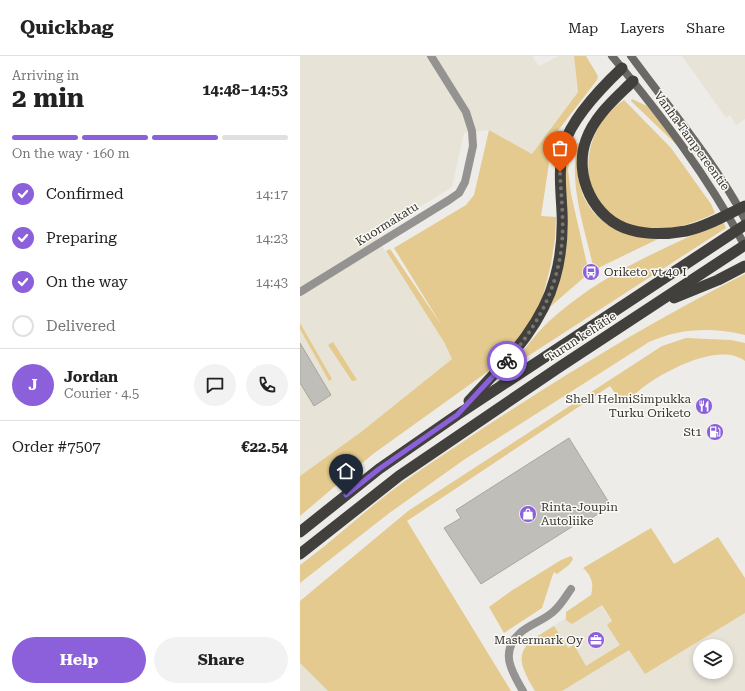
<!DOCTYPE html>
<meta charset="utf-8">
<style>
:root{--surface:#fff;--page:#f2f2f2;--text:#222;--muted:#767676;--line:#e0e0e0;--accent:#8b60da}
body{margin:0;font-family:"Roboto Serif",serif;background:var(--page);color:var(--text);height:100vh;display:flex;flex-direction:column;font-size:15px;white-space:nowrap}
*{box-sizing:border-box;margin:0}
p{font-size:13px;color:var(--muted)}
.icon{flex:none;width:22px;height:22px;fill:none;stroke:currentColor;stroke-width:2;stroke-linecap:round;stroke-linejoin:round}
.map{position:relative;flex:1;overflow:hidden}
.drawer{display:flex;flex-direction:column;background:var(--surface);width:300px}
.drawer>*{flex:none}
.tools{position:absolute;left:393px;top:583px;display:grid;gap:8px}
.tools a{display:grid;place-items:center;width:40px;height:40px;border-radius:50%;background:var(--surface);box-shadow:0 2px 6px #0003;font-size:20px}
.pin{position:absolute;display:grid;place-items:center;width:34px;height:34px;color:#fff;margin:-41px -17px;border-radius:50% 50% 50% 0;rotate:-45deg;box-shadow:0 0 4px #0007}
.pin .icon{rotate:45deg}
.courier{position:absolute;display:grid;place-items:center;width:40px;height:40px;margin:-20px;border:3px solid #8b60da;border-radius:50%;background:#fff;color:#222;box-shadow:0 1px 5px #0007}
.summary em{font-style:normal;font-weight:700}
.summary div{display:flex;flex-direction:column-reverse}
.summary{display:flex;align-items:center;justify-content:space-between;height:68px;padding:0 12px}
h1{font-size:26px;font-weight:700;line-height:30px}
.bar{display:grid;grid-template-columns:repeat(4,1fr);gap:6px 4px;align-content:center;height:48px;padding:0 12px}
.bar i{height:5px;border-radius:3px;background:var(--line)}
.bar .active{background:var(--accent)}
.bar p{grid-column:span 4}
.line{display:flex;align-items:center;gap:10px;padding:0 12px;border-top:1px solid var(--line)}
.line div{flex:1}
.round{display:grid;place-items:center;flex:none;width:42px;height:42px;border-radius:21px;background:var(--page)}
ol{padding:0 12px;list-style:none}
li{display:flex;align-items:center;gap:12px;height:44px}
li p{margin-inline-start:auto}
li .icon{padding:4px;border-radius:50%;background:var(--accent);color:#fff;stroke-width:4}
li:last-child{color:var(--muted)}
li i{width:22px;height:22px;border:2px solid var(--line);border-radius:50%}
.cta{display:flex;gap:8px;margin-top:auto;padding:8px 12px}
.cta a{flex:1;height:46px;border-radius:24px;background:var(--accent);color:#fff;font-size:16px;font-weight:700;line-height:46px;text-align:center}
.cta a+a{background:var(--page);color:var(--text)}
header{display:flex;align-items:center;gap:24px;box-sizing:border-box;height:56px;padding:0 20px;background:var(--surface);border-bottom:1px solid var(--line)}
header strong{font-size:19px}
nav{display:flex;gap:22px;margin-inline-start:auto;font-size:14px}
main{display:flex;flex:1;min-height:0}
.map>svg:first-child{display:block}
</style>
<header>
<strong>Quickbag</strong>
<nav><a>Map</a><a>Layers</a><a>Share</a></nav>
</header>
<main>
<section class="drawer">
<div class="summary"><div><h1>2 min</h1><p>Arriving in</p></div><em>14:48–14:53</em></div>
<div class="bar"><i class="active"></i><i class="active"></i><i class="active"></i><i></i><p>On the way · 160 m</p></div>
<ol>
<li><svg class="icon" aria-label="check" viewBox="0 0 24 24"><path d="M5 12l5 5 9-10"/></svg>Confirmed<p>14:17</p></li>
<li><svg class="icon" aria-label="check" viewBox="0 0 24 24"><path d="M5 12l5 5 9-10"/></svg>Preparing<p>14:23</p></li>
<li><svg class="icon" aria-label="check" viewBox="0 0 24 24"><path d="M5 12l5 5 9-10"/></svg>On the way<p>14:43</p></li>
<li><i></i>Delivered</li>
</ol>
<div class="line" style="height:72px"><b class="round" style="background:var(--accent);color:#fff">J</b><div><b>Jordan</b><p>Courier · 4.5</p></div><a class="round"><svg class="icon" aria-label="chat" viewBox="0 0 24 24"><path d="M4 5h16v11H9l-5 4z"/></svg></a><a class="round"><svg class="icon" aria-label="phone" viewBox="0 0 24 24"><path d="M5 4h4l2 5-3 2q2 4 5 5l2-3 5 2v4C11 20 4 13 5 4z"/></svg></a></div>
<div class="line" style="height:52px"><div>Order #7507</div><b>€22.54</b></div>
<div class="cta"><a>Help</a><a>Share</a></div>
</section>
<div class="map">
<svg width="445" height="635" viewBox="0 0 445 635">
<rect width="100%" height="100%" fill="#eeece8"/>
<g fill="#e8e3d7" fill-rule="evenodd">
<path d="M0 0H232L239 10 259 0H274L278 36 232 98 189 74 164 77 152 131 75 179 144 286 152 303 61 376 0 420Z"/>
<path d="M382 0H445V63L436 69 430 59 426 62Z"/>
<path d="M297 543 345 618 445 557V635H235L222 609V599L226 589 234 582ZM400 590H426V616H400Z"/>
<path d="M0 607 28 635H0Z"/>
</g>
<g fill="#e4ca8e">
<path d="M274 0H286L298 20 297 24 253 81 241 160 256 161 255 182 251 208 244 236 236 257 226 273 197 309 73 398 0 460V420L61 376 152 303 144 286 86 195 90 193 142 270 94 192 166 149 174 139 189 74 232 98 278 36Z"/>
<path d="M332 43 347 50 381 93 331 45Z"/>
<path d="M324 44 371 92 411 148 415 157C389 170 361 178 333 170 273 153 277 74 324 44Z"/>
<path d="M271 84 273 85 268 114 271 138 289 217 250 251 255 237 266 102Z"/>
<path d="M277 87 280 88C268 146 302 180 358 183L296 213 293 210C284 169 269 130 277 87Z"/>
<path d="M423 165 426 172 211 311C225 293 238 274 255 260 304 217 365 192 423 165Z"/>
<path d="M445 218V279C412 271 380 272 349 286L165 403 88 458 0 527V509C28 489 53 465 80 444 112 418 148 396 182 373 267 317 354 264 445 218Z"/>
<path d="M0 267 32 323 29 325 0 273Z"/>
<path d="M386 282 431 284 445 287V305C421 287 374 311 352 325 342 331 332 341 323 348L310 330 107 465 211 635H28L0 607V545L108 455 362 290Z"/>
<path d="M33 286 57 324 52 325 28 289Z"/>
<path d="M351 472 374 508 418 481 445 522V557L345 618 329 594 262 635H235C212 597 219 591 254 570L268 592 274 589 286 610 320 589 307 569 312 565 302 549 272 568 266 564V556L291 539C294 528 292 520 283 512Z"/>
<path d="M271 500 273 503 269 509 257 518 254 516 252 521 242 552 204 577 189 551 211 535 261 504Z"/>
</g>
<g fill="#c0beb9" stroke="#a8a6a1">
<path d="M0 287 31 339 14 350 0 327Z"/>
<path d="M269 382 311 450 280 469 278 467 181 528 144 472 161 462 156 454Z"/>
</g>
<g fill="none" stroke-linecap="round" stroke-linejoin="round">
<g stroke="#949391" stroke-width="8">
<path d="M0 236 149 144 159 137 165 126 173 90 172 75 166 56 131 0"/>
<path d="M223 635C212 616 199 596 220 577 230 568 245 564 254 555 261 549 266 540 271 533"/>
</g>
<g stroke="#6a6966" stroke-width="8">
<path d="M312 0C362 60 408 121 445 190"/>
<path d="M331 0C370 53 414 105 445 163"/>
</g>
<g stroke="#41403c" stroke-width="11">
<path d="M333 25C315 43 295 59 286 84 273 120 294 164 331 174 348 179 369 178 386 175 406 171 426 159 445 150"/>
<path d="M374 242 418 224 445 210"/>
<path d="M169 345C204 307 241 273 255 222 261 201 263 179 262 156 261 134 258 112 264 89 272 62 302 31 322 12"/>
<path d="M0 476 79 413 157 359 445 169"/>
<path d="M0 498 99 420 258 312 445 189"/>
</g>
</g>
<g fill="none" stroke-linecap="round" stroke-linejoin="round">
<path stroke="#767572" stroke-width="4" stroke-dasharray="0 7.2" d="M207 305C237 271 258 232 262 186 264 163 261 139 260 116"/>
<path stroke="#8b60da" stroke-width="5" d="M46 439 79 413 157 359 207 305"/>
</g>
<defs>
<g id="bus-disc" transform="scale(0.9)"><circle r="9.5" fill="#8b60da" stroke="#fcfaf5"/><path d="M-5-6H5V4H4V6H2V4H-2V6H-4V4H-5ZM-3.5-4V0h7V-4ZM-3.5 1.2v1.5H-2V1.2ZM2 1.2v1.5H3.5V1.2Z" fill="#fff"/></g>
<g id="restaurant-disc" transform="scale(0.9)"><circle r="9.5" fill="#8b60da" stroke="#fcfaf5"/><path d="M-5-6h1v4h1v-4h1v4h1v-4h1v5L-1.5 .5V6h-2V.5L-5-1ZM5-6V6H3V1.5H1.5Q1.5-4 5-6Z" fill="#fff"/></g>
<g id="fuel-disc" transform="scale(0.9)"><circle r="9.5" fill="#8b60da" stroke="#fcfaf5"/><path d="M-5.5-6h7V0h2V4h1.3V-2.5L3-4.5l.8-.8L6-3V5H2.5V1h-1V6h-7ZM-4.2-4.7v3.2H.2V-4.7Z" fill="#fff"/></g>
<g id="shop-disc" transform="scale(0.9)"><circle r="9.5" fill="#8b60da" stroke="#fcfaf5"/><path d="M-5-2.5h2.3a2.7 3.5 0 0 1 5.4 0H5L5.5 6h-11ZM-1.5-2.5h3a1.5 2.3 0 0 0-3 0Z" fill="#fff"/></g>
<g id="office-disc" transform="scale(0.9)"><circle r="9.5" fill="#8b60da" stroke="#fcfaf5"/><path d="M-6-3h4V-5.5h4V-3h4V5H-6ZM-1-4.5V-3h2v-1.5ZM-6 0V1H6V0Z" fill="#fff"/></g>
</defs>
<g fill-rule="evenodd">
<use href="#bus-disc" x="291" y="216"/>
<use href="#restaurant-disc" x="404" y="350"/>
<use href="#fuel-disc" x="415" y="376"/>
<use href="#shop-disc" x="228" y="458"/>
<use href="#office-disc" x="296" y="584"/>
</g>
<g text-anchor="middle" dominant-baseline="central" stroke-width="3" stroke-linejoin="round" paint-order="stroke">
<g font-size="12" fill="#363533" stroke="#fcfaf5">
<text transform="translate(392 85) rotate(54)">Vanha Tampereentie</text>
<text transform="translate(87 168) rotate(-32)">Kuormakatu</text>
<text transform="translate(281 281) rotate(-33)">Turun kehätie</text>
</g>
<g font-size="12" fill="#363533" stroke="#fcfaf5" text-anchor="end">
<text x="304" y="216" text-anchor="start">Oriketo vt 40 I</text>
<text x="391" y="343">Shell HelmiSimpukka<tspan x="391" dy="14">Turku Oriketo</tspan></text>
<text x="402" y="376">St1</text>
<text x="241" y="451" text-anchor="start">Rinta-Joupin<tspan x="241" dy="14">Autoliike</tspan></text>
<text x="283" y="584">Mastermark Oy</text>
</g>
</g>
</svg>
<div class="tools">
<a><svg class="icon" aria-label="layers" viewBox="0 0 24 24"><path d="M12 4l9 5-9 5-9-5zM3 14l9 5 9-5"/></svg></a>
</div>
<div class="pin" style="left:260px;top:116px;background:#ea580c"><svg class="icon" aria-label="bag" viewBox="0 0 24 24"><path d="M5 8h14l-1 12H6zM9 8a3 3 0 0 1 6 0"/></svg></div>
<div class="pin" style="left:46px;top:439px;background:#1f2937"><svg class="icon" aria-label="home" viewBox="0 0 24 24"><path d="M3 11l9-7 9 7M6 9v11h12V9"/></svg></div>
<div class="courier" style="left:207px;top:305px"><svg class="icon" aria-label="bike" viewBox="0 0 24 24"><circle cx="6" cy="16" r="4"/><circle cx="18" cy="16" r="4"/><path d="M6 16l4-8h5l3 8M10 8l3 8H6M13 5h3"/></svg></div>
</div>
</main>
